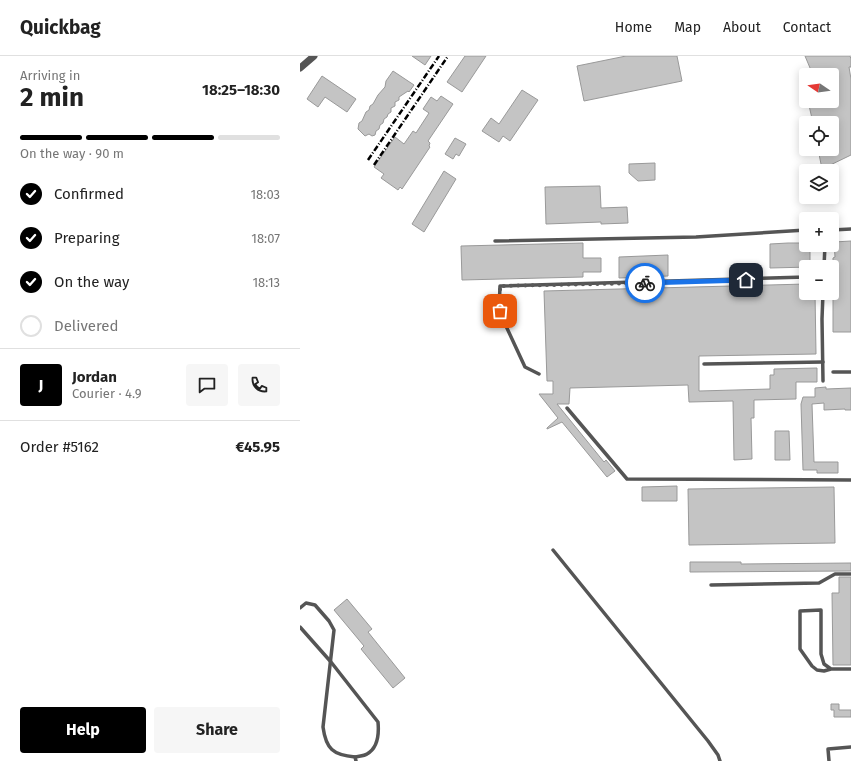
<!DOCTYPE html>
<meta charset="utf-8">
<style>
:root{--surface:#fff;--page:#f6f6f6;--text:#222;--muted:#767676;--line:#e0e0e0;--accent:#000}
body{margin:0;font-family:"Fira Sans",sans-serif;background:var(--page);color:var(--text);height:100vh;display:flex;flex-direction:column;font-size:15px;white-space:nowrap}
*{box-sizing:border-box;margin:0}
p{font-size:13px;color:var(--muted)}
.icon{flex:none;width:22px;height:22px;fill:none;stroke:currentColor;stroke-width:2;stroke-linecap:round;stroke-linejoin:round}
.map{position:relative;flex:1;overflow:hidden}
.sheet{display:flex;flex-direction:column;background:var(--surface);width:300px}
.sheet>*{flex:none}
.needle{width:26px;rotate:283deg}
.controls{position:absolute;left:499px;top:12px;display:grid;gap:8px}
.controls a{display:grid;place-items:center;width:40px;height:40px;border-radius:4px;background:var(--surface);box-shadow:0 2px 10px #0003;font-size:20px}
.pin{position:absolute;display:grid;place-items:center;width:34px;height:34px;color:#fff;margin:-17px;border-radius:8px;box-shadow:0 2px 6px #0006}
.courier{position:absolute;display:grid;place-items:center;width:40px;height:40px;margin:-20px;border:3px solid #1a73e8;border-radius:50%;background:#fff;color:#222;box-shadow:0 1px 5px #0007}
.summary em{font-style:normal;font-weight:700}
.summary div{display:flex;flex-direction:column-reverse}
.summary{display:flex;align-items:center;justify-content:space-between;height:68px;padding:0 20px}
h1{font-size:26px;font-weight:700;line-height:30px}
.bar{display:grid;grid-template-columns:repeat(4,1fr);gap:6px 4px;align-content:center;height:48px;padding:0 20px}
.bar i{height:5px;border-radius:3px;background:var(--line)}
.bar .active{background:var(--accent)}
.bar p{grid-column:span 4}
.line{display:flex;align-items:center;gap:10px;padding:0 20px;border-top:1px solid var(--line)}
.line div{flex:1}
.round{display:grid;place-items:center;flex:none;width:42px;height:42px;border-radius:4px;background:var(--page)}
ol{padding:0 20px;list-style:none}
li{display:flex;align-items:center;gap:12px;height:44px}
li p{margin-inline-start:auto}
li .icon{padding:4px;border-radius:50%;background:var(--accent);color:#fff;stroke-width:4}
li:last-child{color:var(--muted)}
li i{width:22px;height:22px;border:2px solid var(--line);border-radius:50%}
.cta{display:flex;gap:8px;margin-top:auto;padding:8px 20px}
.cta a{flex:1;height:46px;border-radius:4px;background:var(--accent);color:#fff;font-size:16px;font-weight:700;line-height:46px;text-align:center}
.cta a+a{background:var(--page);color:var(--text)}
header{display:flex;align-items:center;gap:24px;box-sizing:border-box;height:56px;padding:0 20px;background:var(--surface);border-bottom:1px solid var(--line)}
header strong{font-size:19px}
nav{display:flex;gap:22px;margin-inline-start:auto;font-size:14px}
main{display:flex;flex:1;min-height:0}
.map>svg:first-child{display:block}
</style>
<header>
<strong>Quickbag</strong>
<nav><a>Home</a><a>Map</a><a>About</a><a>Contact</a></nav>
</header>
<main>
<section class="sheet">
<div class="summary"><div><h1>2 min</h1><p>Arriving in</p></div><em>18:25–18:30</em></div>
<div class="bar"><i class="active"></i><i class="active"></i><i class="active"></i><i></i><p>On the way · 90 m</p></div>
<ol>
<li><svg class="icon" aria-label="check" viewBox="0 0 24 24"><path d="M5 12l5 5 9-10"/></svg>Confirmed<p>18:03</p></li>
<li><svg class="icon" aria-label="check" viewBox="0 0 24 24"><path d="M5 12l5 5 9-10"/></svg>Preparing<p>18:07</p></li>
<li><svg class="icon" aria-label="check" viewBox="0 0 24 24"><path d="M5 12l5 5 9-10"/></svg>On the way<p>18:13</p></li>
<li><i></i>Delivered</li>
</ol>
<div class="line" style="height:72px"><b class="round" style="background:var(--accent);color:#fff">J</b><div><b>Jordan</b><p>Courier · 4.9</p></div><a class="round"><svg class="icon" aria-label="chat" viewBox="0 0 24 24"><path d="M4 5h16v11H9l-5 4z"/></svg></a><a class="round"><svg class="icon" aria-label="phone" viewBox="0 0 24 24"><path d="M5 4h4l2 5-3 2q2 4 5 5l2-3 5 2v4C11 20 4 13 5 4z"/></svg></a></div>
<div class="line" style="height:52px"><div>Order #5162</div><b>€45.95</b></div>
<div class="cta"><a>Help</a><a>Share</a></div>
</section>
<div class="map">
<svg width="551" height="705" viewBox="0 0 551 705">
<rect width="100%" height="100%" fill="#fff"/>
<g fill="#c4c4c4" stroke="#999">
<path d="M112 0H131L125 9Z"/>
<path d="M165 0H186L162 36 147 26Z"/>
<path d="M326 0H377L382 25 284 45 277 10Z"/>
<path d="M505 0H550L551 3V11H549L551 23V99L522 113 518 93H532V67H513L508 45H532V19H513Z"/>
<path d="M93 15 114 29 109 36 108 35 99 41V44L95 46V50L91 52V56L88 58 87 61 84 63 83 67 80 69 79 73 76 75 75 79 72 80 69 78 65 80 58 73 59 67 62 65 66 56 69 54 70 50 73 48 78 39 85 31 86 25Z"/>
<path d="M22 20 56 43 47 56 25 41 18 51 7 43Z"/>
<path d="M222 34 238 44 210 85 203 80 199 86 182 75 191 62 199 68Z"/>
<path d="M141 40 153 48 128 85 130 87 129 90 130 91 102 133 100 131 98 134 81 122 84 118 74 111 95 81 104 88 113 75 116 77 129 57 123 53 131 41 137 45Z"/>
<path d="M155 82 166 88 159 100 156 98 153 103 145 98Z"/>
<path d="M355 107V124L338 125 329 117V108Z"/>
<path d="M144 115 156 123 124 176 112 168Z"/>
<path d="M300 130 301 152 327 151 328 167 301 168V166L246 168 245 131Z"/>
<path d="M551 185V276H533V202L535 201 534 186Z"/>
<path d="M283 187V202H301V216H283V221L162 224 161 190Z"/>
<path d="M488 187H506V189H510V211L470 212V188Z"/>
<path d="M368 199V220L319 222V201Z"/>
<path d="M506 228V237H515L516 298 399 300V335L470 333V319H474V313L517 312V326H496V343L454 344V362H451L452 403 434 404 433 345 389 346 388 329 270 332 269 348H257L304 406 306 404 315 415 307 421 262 366 247 373V372L258 362 239 338H253V325H247L244 235Z"/>
<path d="M526 331V333L551 332V354H545V353L524 354V347L512 348 514 406H538V417H517V414H503L501 348 503 341H515V332Z"/>
<path d="M475 375H489L490 404H475Z"/>
<path d="M377 430V445H342V431Z"/>
<path d="M534 431 535 487 389 489 388 433Z"/>
<path d="M390 506H441V508L551 507V515L390 516Z"/>
<path d="M539 521H551V609H533L532 537H539Z"/>
<path d="M47 543 72 573 68 576 105 622 93 632 61 593 64 590 34 554Z"/>
<path d="M531 648H539V654H551V661H534V654H531Z"/>
</g>
<g fill="none" stroke-linecap="round" stroke-linejoin="round">
<g stroke="#555" stroke-width="3.5">
<path d="M532 174 551 173"/>
<path d="M195 185 396 181 506 174"/>
<path d="M524 211 525 189"/>
<path d="M523 237 522 263 523 325"/>
<path d="M404 308 523 306"/>
<path d="M533 316H551"/>
<path d="M239 318 225 311 199 255 200 230 506 221"/>
<path d="M267 352 327 423 551 424"/>
<path d="M253 494 408 685 418 699 420 705"/>
<path d="M411 529 519 527 535 518H551"/>
<path d="M0 552 6 547 15 549 29 565 34 574 23 671C26 693 33 699 55 701L56 705"/>
<path d="M0 571 31 606 78 666C79 677 78 692 67 698 64 700 59 700 55 701"/>
<path d="M531 613 524 608 521 598V554L500 555V593L512 610 517 614 524 615 531 613H551"/>
<path d="M529 705 528 693 551 691"/>
</g>
<path stroke="#555" stroke-width="7" d="M0 12 14 0"/>
<g stroke="#000" stroke-width="2.5" stroke-dasharray="6 2 1 2" stroke-linecap="butt">
<path d="M68 104 139 0"/>
<path d="M74 109 148 0"/>
</g>
</g>
<g fill="none" stroke-linecap="round" stroke-linejoin="round">
<path stroke="#595959" stroke-width="4" stroke-dasharray="0 7.2" d="M200 255V230L345 227"/>
<path stroke="#1a73e8" stroke-width="5" d="M345 227 446 224"/>
</g>
</svg>
<div class="controls">
<a><svg class="needle" viewBox="-14 -14 28 28"><path d="M0-13l5 13h-10z" fill="#e53935"/><path d="M0 13l5-13h-10z" fill="#767676"/></svg></a>
<a><svg class="icon" aria-label="locate" viewBox="0 0 24 24"><circle cx="12" cy="12" r="6"/><path d="M12 2v4M12 18v4M2 12h4M18 12h4"/></svg></a>
<a><svg class="icon" aria-label="layers" viewBox="0 0 24 24"><path d="M12 4l9 5-9 5-9-5zM3 14l9 5 9-5"/></svg></a>
<a>+</a>
<a>−</a>
</div>
<div class="pin" style="left:200px;top:255px;background:#ea580c"><svg class="icon" aria-label="bag" viewBox="0 0 24 24"><path d="M5 8h14l-1 12H6zM9 8a3 3 0 0 1 6 0"/></svg></div>
<div class="pin" style="left:446px;top:224px;background:#1f2937"><svg class="icon" aria-label="home" viewBox="0 0 24 24"><path d="M3 11l9-7 9 7M6 9v11h12V9"/></svg></div>
<div class="courier" style="left:345px;top:227px"><svg class="icon" aria-label="bike" viewBox="0 0 24 24"><circle cx="6" cy="16" r="4"/><circle cx="18" cy="16" r="4"/><path d="M6 16l4-8h5l3 8M10 8l3 8H6M13 5h3"/></svg></div>
</div>
</main>
